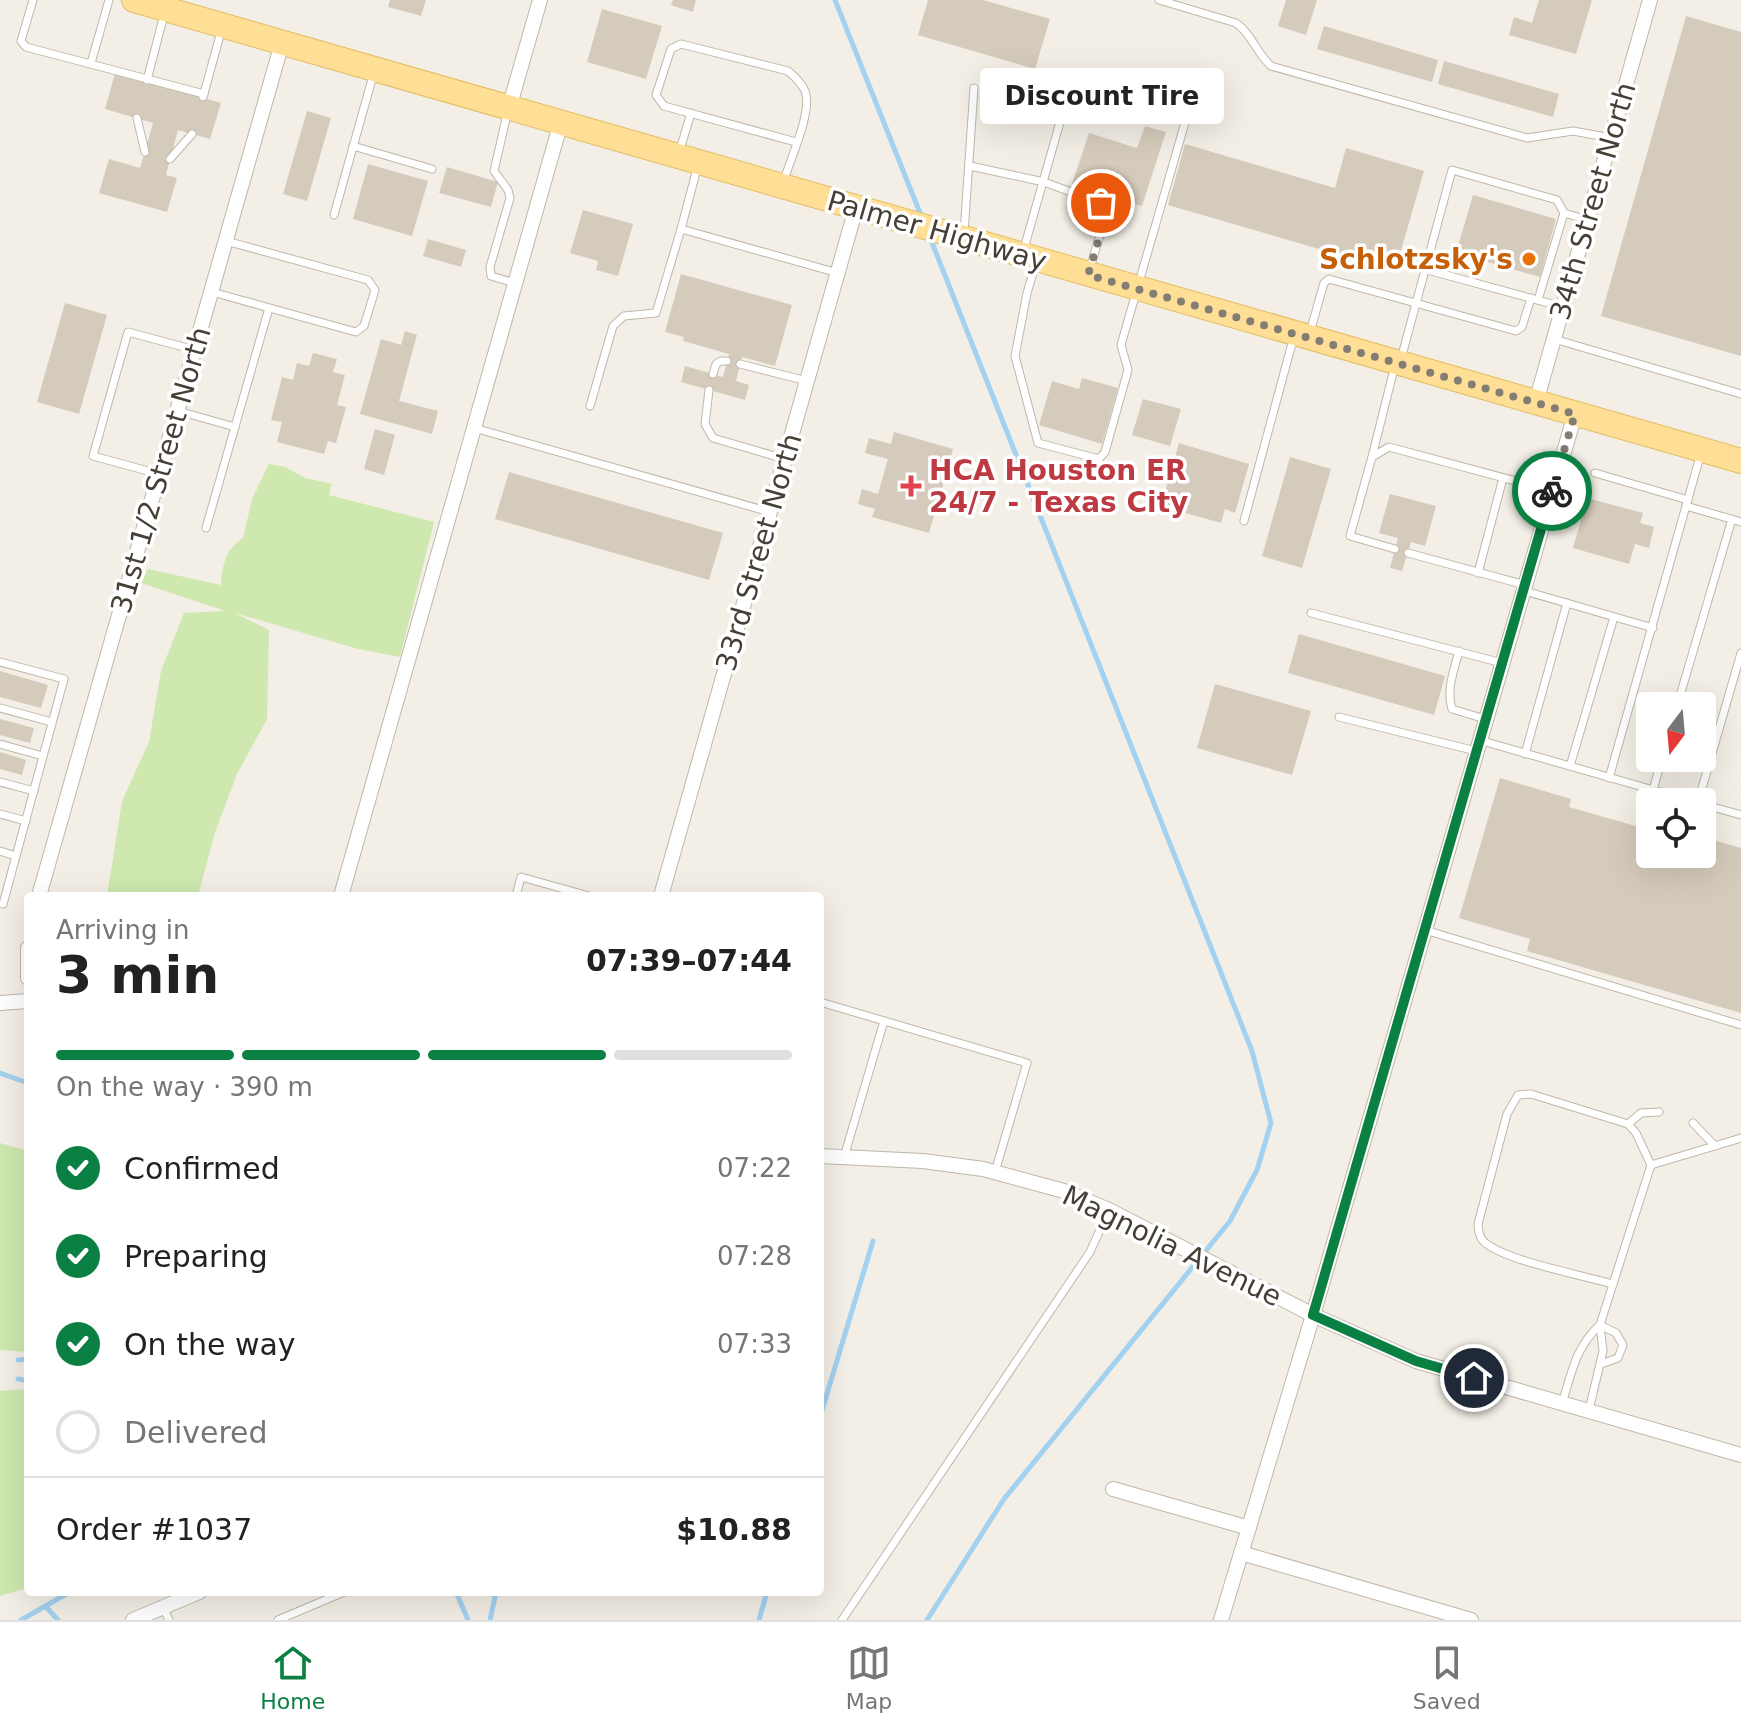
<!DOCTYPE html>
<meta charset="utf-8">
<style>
:root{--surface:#fff;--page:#f2f2f2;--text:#222;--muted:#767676;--line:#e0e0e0;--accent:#0b8043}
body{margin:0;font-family:"DejaVu Sans",sans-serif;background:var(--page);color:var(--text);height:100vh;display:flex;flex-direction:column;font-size:30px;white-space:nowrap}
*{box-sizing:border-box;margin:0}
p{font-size:26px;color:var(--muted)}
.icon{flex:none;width:44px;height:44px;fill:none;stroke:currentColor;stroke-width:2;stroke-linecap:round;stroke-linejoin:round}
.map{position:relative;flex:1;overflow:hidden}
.drawer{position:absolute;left:24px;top:892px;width:800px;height:704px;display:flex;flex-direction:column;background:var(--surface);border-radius:8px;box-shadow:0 8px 32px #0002}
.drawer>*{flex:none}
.needle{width:52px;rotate:196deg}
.controls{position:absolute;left:1636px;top:692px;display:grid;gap:16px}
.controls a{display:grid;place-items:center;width:80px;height:80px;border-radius:8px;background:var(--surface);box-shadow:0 8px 32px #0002;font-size:40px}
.pin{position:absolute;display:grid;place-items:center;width:68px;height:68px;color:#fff;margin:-34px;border:4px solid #fff;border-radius:50%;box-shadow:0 2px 8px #0007}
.courier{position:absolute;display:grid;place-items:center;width:80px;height:80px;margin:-40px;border:6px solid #0b8043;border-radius:50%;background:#fff;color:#222;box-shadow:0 2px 10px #0007}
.bubble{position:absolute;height:56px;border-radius:8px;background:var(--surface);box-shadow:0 8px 32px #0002;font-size:26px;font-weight:700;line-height:56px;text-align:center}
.headline em{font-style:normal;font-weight:700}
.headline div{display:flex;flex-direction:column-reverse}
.headline{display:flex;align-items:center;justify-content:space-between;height:136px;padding:0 32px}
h1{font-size:52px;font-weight:700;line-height:60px}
.bar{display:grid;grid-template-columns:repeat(4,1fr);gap:12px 8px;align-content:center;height:96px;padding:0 32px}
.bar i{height:10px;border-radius:6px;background:var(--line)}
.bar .on{background:var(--accent)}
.bar p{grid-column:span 4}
.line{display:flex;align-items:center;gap:20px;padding:0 32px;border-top:2px solid var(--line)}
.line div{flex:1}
ol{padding:0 32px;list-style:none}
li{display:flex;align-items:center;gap:24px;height:88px}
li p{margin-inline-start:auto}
li .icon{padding:8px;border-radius:50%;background:var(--accent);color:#fff;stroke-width:4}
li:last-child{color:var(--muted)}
li i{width:44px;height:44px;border:4px solid var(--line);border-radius:50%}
.menu{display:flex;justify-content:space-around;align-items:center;height:112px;border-top:2px solid var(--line);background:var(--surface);font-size:22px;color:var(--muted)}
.menu a{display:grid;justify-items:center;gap:4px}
.menu .on{color:var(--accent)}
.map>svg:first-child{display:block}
</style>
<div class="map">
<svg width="1741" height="1620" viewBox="0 0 1741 1620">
<rect width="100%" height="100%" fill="#f3efe6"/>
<g fill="#cee8af">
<path d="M269 464 285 467 305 478 332 484 329 495 434 522 400 657 358 649 235 613 269 630 267 719 237 774 215 832 198 896H107L122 801 149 742 161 671 184 613 225 611 141 583 148 569 221 585C222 566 226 548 243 538L252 499Z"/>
<path d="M0 1143 28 1151V1352L0 1350Z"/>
<path d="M28 1389V1588L0 1596V1391Z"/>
</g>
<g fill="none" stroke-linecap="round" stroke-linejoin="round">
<g stroke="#a3d1f0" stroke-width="5">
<path d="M835 0 922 218"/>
<path d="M0 1073 28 1083"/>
<path d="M18 1360 28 1359"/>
<path d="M18 1379 28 1381"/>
<path d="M820 1417 873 1241"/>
<path d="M456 1592 468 1620"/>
<path d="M46 1607 58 1620"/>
<path d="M21 1620 70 1592"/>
<path d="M490 1620 496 1592"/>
<path d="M759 1620 767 1592"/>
<path d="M927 1620 1004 1499 1230 1221 1257 1170 1271 1123 1252 1051 929 235"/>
</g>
</g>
<g fill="#d5cbbc">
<path d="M390 0H426L421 16 388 7Z"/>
<path d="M673 0H696L693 12 671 5Z"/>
<path d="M928 0H983L1050 19 1035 69 918 35Z"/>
<path d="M1286 0H1317L1306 35 1278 26Z"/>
<path d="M1539 0H1592L1576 54 1509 35 1514 17 1532 23Z"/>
<path d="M602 9 662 26 646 79 587 62Z"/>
<path d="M1686 16 1741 32V356L1601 316Z"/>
<path d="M1324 26 1438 60 1432 82 1317 49Z"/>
<path d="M1444 61 1559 94 1553 117 1438 84Z"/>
<path d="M115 73 221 103 210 139 178 130 166 175 177 178 167 212 99 193 109 159 140 168 153 123 105 109Z"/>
<path d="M307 111 331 118 307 201 283 194Z"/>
<path d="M1145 126 1166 132 1142 206 1072 184 1089 133 1137 148Z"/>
<path d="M1185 144 1335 188 1346 148 1424 171 1395 271 1168 205Z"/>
<path d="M368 164 428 181 412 236 353 219Z"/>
<path d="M447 167 498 182 491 207 439 193Z"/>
<path d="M1473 195 1556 219 1540 277 1456 253Z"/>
<path d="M583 210 633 224 618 276 596 270 598 261 570 253Z"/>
<path d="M428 239 466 250 461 267 423 256Z"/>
<path d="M681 274 792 305 775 366 742 357 736 381 749 385 745 400 681 382 685 366 723 377 729 354 683 341 684 337 665 332Z"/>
<path d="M65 303 107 315 79 414 37 402Z"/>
<path d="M405 331 417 335 399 401 438 411 432 434 360 414 381 339 401 345Z"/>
<path d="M313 353 337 359 333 372 345 375 337 405 346 407 336 443 328 441 324 454 277 442 282 422 271 420 282 377 293 380 297 363 309 366Z"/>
<path d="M1082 378 1118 388 1102 444 1039 425 1052 381 1079 389Z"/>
<path d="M1143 399 1181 409 1170 446 1132 435Z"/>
<path d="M375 429 395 435 384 475 364 469Z"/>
<path d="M894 432 953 449 929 533 872 517 875 509 858 504 862 489 878 494 888 459 865 453 869 438 891 444Z"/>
<path d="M1179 443 1249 464 1235 513 1225 509 1221 523 1161 506Z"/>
<path d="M1290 457 1331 469 1302 568 1262 556Z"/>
<path d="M509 472 723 533 709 580 495 519Z"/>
<path d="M1390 494 1436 506 1425 546 1411 542 1402 571 1390 568 1398 538 1379 533Z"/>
<path d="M1587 498 1643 513 1640 523 1654 527 1649 548 1635 544 1629 564 1573 548Z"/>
<path d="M1299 634 1445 676 1434 715 1288 673Z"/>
<path d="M0 671 48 685 41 708 0 697Z"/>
<path d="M1215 684 1311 711 1292 775 1197 748Z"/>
<path d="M0 719 34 728 30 743 0 735Z"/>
<path d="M0 752 26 760 22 775 0 769Z"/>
<path d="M1500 778 1571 799 1569 807 1646 829 1650 819V854H1702V837L1741 848V1013L1527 951 1530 939 1459 918Z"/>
</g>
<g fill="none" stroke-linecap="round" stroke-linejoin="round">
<g stroke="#bfb7a9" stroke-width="9">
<g id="service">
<path d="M33 0 21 41 26 47 204 94"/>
<path d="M1159 0 1236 23C1252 34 1255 51 1271 66L1527 138 1573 131 1611 138"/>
<path d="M91 63 109 0"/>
<path d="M147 80 164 15"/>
<path d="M203 97 222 28"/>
<path d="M508 110 494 171 508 190 510 198 490 267 491 276 515 283"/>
<path d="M137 118 145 152"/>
<path d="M353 146 432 169"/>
<path d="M679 153 691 113"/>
<path d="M170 159 192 134"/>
<path d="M698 165 681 229 838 273"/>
<path d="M970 166 1044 182 1101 203 1105 208 1106 215 1090 268"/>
<path d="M784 180C790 160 813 111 805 91 802 83 795 77 788 71L681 44 671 49 656 95 664 106 796 142"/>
<path d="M334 215 374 72"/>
<path d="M964 233 974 88"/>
<path d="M1023 252 1070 87 1186 119 1121 345 1128 370 1105 452 1099 459 1038 443 1015 356 1027 293 1036 263"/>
<path d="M1424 269 1563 307"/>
<path d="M212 292 356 332 364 326 375 290 368 280 226 241"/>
<path d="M1538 300 1564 213"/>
<path d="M1310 332 1324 283 1329 279 1516 331 1522 327 1531 298"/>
<path d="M1554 339 1741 394"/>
<path d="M1401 359 1452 170 1557 200 1564 213 1588 220"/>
<path d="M740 364 807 381"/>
<path d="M713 374 716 364 721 361H727"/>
<path d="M709 390 705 424 713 438 785 459"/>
<path d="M590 406 613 326 624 316 656 313 681 229"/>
<path d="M178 411 235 427"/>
<path d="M474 428 770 512"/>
<path d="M1372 457 1395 365"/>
<path d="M1595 473 1688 500"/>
<path d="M159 474 93 456 128 332 195 350"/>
<path d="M1686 506 1741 522"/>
<path d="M1244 521 1294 336"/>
<path d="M206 528 269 308"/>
<path d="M1395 549 1350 536 1372 457 1389 447 1553 491"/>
<path d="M1408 553 1525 585"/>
<path d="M1478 573 1503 478"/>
<path d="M1525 591 1653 628"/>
<path d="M1311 613 1502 663"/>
<path d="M1459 651C1454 670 1446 690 1452 709L1485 719"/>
<path d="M0 662 64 679 3 904"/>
<path d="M1677 706 1732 519"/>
<path d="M0 708 52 722"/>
<path d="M1339 717 1476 751"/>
<path d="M1479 740 1695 802"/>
<path d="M0 744 43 756"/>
<path d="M1525 754 1567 603"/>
<path d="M1570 766 1614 617"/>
<path d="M1609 778 1701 453"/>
<path d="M0 782 34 791"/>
<path d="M1653 790 1662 758"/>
<path d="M1698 802 1741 653"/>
<path d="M1702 804 1741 815"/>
<path d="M0 814 26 821"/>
<path d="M0 851 16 856"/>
<path d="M516 896 521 877 589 896"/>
<path d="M1425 930 1741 1025"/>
<path d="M820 1002 1027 1063 995 1172"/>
<path d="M1531 1094 1628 1124 1636 1133 1651 1165 1613 1284C1581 1275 1513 1262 1488 1245 1479 1239 1479 1233 1478 1224L1507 1114 1518 1095Z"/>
<path d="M1693 1123 1715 1146"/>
<path d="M1628 1124 1641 1113 1659 1112"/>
<path d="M844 1157 884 1021"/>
<path d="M1651 1165 1741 1138"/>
<path d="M1600 1325 1616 1333 1623 1345 1618 1358 1601 1364"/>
<path d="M1562 1404C1571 1374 1576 1346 1600 1325"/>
<path d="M1589 1410 1603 1351 1600 1325 1613 1284"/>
<path d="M163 1607 169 1620"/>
<path d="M278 1620 344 1592"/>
<path d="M842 1620 1090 1252 1109 1210"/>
</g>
</g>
<g stroke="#bfb7a9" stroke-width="16">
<g id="minor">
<path d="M509 108 540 0"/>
<path d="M1536 402 1650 0"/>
<path d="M39 896 282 43"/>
<path d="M341 896 561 122"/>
<path d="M661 896 856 208"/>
<path d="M28 948V978"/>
<path d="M0 1003 28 1001"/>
<path d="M820 1156 923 1161 983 1169 1064 1191 1109 1210 1313 1315 1416 1361 1741 1455"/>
<path d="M1113 1489 1249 1528"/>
<path d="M1241 1553 1471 1620"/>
<path d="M133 1620 199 1592"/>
<path d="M1221 1620 1313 1315 1575 414"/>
</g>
</g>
<g stroke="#e3bc64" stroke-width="26">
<path id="primary" d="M134 0 1741 461"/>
</g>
<use href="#service" stroke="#fff" stroke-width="7"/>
<use href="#minor" stroke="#fff" stroke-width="14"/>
<use href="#primary" stroke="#fedf95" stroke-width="24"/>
</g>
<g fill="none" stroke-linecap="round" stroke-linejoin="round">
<path stroke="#837d74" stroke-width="8" stroke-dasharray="0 14.4" d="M1101 203 1105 208 1106 215 1088 275 1575 414 1552 491"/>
<path stroke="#0b8043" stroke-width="10" d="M1474 1378 1416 1361 1313 1315 1552 491"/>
</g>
<circle fill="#e8710a" stroke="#fff" stroke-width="3" cx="1529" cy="259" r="8"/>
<path fill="#e0444e" stroke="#fff" stroke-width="3" d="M907 474h8v8h8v8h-8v8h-8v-8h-8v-8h8z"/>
<g text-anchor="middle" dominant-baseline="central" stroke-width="7" stroke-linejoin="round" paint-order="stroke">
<g font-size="28" fill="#463f36" stroke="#fff">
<text transform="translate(1593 201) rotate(-74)">34th Street North</text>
<text transform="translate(937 231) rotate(16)">Palmer Highway</text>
<text transform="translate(161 470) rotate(-74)">31st 1/2 Street North</text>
<text transform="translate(759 552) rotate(-74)">33rd Street North</text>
<text transform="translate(1172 1246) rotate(26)">Magnolia Avenue</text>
</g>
<g font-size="28" font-weight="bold" fill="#c56008" stroke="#fff" text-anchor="end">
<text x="1513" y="259">Schlotzsky's</text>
</g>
<g font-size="28" font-weight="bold" fill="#be3a42" stroke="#fff" text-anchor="start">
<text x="929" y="470">HCA Houston ER<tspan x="929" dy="32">24/7 - Texas City</tspan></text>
</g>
</g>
</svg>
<div class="controls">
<a><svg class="needle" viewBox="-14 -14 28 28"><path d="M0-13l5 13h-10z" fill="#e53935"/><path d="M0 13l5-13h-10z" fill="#767676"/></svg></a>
<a><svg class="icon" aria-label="locate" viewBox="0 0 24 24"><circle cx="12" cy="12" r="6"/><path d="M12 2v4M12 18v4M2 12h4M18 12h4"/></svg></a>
</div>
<div class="pin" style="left:1101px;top:203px;background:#ea580c"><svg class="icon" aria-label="bag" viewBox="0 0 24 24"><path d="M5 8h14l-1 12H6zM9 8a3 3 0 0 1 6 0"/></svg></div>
<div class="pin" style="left:1474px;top:1378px;background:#1f2937"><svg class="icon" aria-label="home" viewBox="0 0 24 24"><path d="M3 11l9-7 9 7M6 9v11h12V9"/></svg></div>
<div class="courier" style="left:1552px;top:491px"><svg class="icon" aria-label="bike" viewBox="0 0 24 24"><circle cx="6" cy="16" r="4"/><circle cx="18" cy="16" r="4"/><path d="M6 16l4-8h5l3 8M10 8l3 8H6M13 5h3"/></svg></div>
<div class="bubble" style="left:980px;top:68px;width:244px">Discount Tire</div>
<section class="drawer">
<div class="headline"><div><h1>3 min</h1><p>Arriving in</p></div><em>07:39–07:44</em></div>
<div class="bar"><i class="on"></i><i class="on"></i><i class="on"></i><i></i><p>On the way · 390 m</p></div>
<ol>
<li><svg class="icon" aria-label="check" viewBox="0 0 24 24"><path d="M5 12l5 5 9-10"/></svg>Confirmed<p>07:22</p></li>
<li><svg class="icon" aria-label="check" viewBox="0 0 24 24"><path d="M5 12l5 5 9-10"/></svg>Preparing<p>07:28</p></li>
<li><svg class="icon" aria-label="check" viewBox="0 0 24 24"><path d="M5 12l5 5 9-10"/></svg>On the way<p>07:33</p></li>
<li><i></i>Delivered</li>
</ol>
<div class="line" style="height:104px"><div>Order #1037</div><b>$10.88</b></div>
</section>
</div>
<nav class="menu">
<a class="on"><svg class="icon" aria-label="home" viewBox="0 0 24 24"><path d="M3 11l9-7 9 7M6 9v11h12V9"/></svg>Home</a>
<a><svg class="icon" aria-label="map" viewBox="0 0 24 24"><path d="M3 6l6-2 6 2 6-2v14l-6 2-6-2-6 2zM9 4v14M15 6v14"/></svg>Map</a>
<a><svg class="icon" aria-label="saved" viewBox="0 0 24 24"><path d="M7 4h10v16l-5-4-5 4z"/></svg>Saved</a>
</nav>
